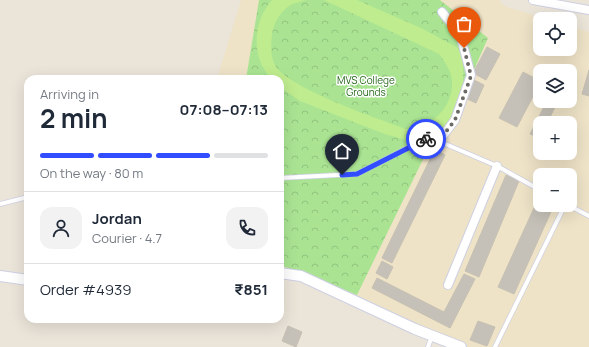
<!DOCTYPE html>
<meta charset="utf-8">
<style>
:root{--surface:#fff;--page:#f2f2f3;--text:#1f2937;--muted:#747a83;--line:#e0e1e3;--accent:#324cff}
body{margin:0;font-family:Manrope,sans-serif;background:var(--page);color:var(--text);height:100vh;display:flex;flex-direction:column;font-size:15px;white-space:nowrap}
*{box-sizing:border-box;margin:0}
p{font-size:13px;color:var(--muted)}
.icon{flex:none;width:22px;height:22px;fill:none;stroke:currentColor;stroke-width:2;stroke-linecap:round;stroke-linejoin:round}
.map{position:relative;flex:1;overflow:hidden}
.side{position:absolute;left:24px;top:75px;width:260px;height:248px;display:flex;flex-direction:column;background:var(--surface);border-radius:12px;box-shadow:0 4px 16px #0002}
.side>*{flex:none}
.controls{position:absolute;left:533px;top:12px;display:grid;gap:8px}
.controls a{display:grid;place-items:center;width:44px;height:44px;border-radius:8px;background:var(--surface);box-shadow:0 4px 16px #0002;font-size:20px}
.pin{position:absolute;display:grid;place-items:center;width:34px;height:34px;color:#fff;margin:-41px -17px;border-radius:50% 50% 50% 0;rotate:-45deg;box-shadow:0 0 4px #0007}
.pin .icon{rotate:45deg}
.courier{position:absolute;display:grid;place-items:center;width:40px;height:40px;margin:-20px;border:3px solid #324cff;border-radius:50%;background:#fff;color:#222;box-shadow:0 1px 5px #0007}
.summary em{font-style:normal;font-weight:700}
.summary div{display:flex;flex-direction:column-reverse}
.summary{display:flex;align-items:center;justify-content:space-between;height:68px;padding:0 16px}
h1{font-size:26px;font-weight:700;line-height:30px}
.bar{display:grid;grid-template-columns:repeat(4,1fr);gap:6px 4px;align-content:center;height:48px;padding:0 16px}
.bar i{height:5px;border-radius:3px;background:var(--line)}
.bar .on{background:var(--accent)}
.bar p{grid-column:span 4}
.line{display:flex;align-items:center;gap:10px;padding:0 16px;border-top:1px solid var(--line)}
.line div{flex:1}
.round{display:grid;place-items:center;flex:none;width:42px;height:42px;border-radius:12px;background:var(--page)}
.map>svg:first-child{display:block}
</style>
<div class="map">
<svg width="589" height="347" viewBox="0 0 589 347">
<defs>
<pattern id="forest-crowns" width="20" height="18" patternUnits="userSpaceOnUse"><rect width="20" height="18" fill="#aae493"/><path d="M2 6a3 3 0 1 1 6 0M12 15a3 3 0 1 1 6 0" fill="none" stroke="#92c47f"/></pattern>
</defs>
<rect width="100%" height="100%" fill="#ebe4d9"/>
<path fill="#eee3c7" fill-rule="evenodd" d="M241 0H499L504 6 546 19H540V49H570V26L589 32V347H468L280 272V79H217ZM540 71H570V101H540ZM540 123H570V153H540ZM540 175H570V205H540Z"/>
<path fill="url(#forest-crowns)" d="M259 0H440L488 38 453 117 430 145 357 295 280 265V79H246Z"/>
<path fill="#bfec8e" d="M272 0H306C301 2 293 3 289 6 280 12 273 24 272 35 271 44 270 56 275 65 287 88 379 119 406 129 431 128 453 108 452 82 452 72 445 62 439 54L324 0H357L421 28 458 48 463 60V85L453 117 444 128 424 139 409 141 382 133 300 101 280 87V79H272C250 58 253 21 272 0Z"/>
<g fill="#c6c1b8" stroke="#c6c0b3">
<path d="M487 47 500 54 486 80 473 73Z"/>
<path d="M589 70V96L582 94Z"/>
<path d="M523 72 540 81V83L517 127 499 118Z"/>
<path d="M474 80 484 85 476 103 465 98Z"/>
<path d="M547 101H558L547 123H540V138L530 134Z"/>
<path d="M435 149 445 155 392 263 382 258Z"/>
<path d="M506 175 519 181 479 277 465 271Z"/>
<path d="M539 197H540V205H554L514 294 498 287Z"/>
<path d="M382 261 393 267 387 279 376 273Z"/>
<path d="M464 274 475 279 450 328 372 288 377 278 444 312Z"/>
<path d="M478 321 495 327 487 346 470 340Z"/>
<path d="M288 326 302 332 296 347 282 341Z"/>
</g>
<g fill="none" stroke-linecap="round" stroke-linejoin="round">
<g stroke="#ced0e2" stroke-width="5.5">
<g id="service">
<path d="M280 178 357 174 429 137 497 166 540 190"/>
<path d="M0 204 28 197"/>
<path d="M568 205 589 216"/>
<path d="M428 347 432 336"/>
<path d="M495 347 565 205"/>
</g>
</g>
<g stroke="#ced0e2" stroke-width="10">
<g id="minor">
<path d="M533 0 589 10"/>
<path d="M438 142 455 120 471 75 460 34 442 12"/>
<path d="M448 285 497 166"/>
</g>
</g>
<g stroke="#ced0e2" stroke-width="12">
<g id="tertiary">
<path d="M280 273 301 276 415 329 461 347"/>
<path d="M0 276 28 280"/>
</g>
</g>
<use href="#service" stroke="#fff" stroke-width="4"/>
<use href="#minor" stroke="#fff" stroke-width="8"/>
<use href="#tertiary" stroke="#fff" stroke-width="10"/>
</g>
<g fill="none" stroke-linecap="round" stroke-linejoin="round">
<path stroke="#6c6a66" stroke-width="4" stroke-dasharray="0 7.2" d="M426 139 429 137 438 142 455 120 471 76 464 48"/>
<path stroke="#324cff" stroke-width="5" d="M342 175 357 174 426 139"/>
</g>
<g text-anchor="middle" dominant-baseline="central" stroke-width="3" stroke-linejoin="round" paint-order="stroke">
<g font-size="10" fill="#236517" stroke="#fff">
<text x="366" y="80">MVS College<tspan x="366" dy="12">Grounds</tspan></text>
</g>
</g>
</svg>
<div class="controls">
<a><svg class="icon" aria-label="locate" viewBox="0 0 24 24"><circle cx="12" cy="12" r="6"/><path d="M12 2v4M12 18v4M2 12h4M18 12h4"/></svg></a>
<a><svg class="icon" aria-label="layers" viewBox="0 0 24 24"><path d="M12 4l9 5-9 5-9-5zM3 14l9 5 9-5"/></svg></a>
<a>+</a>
<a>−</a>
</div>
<div class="pin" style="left:464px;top:48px;background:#ea580c"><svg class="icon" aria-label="bag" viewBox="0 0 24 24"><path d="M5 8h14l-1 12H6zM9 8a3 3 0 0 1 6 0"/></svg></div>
<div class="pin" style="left:342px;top:175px;background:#1f2937"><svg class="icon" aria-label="home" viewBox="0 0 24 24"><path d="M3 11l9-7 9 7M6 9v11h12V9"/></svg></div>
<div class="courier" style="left:426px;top:139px"><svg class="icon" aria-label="bike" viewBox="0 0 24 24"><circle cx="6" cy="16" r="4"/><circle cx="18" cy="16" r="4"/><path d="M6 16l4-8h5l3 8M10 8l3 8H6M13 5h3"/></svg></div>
<section class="side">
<div class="summary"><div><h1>2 min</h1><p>Arriving in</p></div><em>07:08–07:13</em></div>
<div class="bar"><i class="on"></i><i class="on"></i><i class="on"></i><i></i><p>On the way · 80 m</p></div>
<div class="line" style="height:72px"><a class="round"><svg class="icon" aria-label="person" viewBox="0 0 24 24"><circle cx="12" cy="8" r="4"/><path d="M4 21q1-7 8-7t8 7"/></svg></a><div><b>Jordan</b><p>Courier · 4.7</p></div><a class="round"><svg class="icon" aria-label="phone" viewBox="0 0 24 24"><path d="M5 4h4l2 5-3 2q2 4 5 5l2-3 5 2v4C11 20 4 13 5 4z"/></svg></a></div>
<div class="line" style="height:52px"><div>Order #4939</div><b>₹851</b></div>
</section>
</div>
